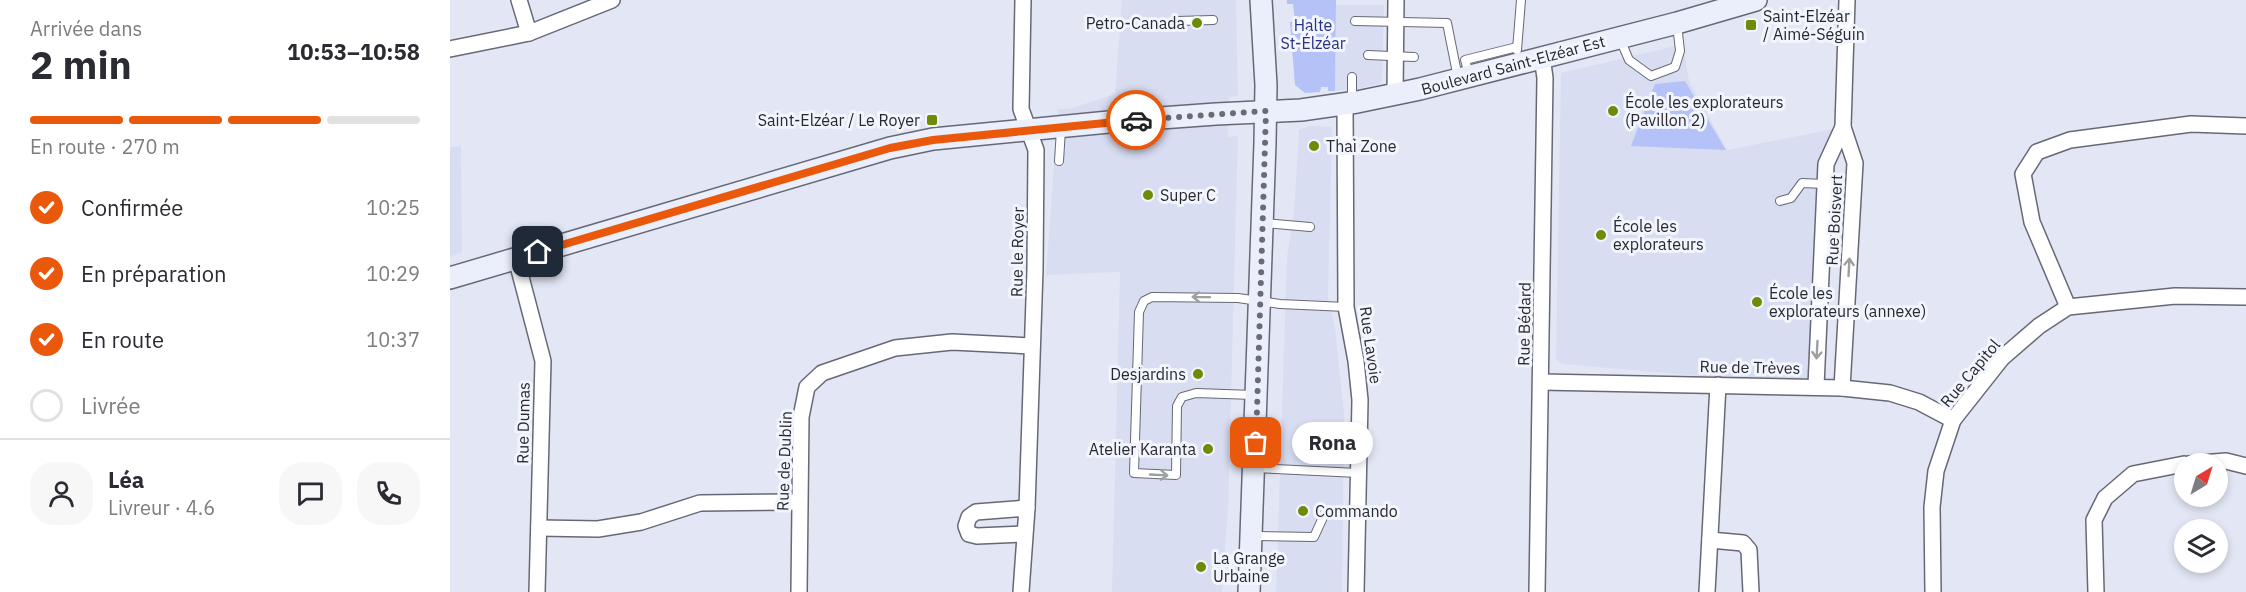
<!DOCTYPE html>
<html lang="fr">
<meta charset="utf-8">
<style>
:root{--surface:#fff;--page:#f7f7f7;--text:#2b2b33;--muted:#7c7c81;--line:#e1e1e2;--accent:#ea580c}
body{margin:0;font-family:"IBM Plex Sans",sans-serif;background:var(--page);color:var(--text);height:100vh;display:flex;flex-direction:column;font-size:22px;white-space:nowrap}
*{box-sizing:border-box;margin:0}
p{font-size:20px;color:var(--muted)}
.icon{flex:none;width:33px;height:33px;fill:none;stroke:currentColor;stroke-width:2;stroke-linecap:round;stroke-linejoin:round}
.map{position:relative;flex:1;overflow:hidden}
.drawer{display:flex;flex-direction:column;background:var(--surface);width:450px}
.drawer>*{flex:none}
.needle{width:39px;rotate:38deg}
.buttons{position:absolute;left:1724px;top:453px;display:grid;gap:12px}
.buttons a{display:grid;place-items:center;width:54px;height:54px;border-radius:50%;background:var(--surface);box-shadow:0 3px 9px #0003;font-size:30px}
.pin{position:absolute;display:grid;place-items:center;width:51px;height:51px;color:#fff;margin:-26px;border-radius:12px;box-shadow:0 3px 9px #0006}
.courier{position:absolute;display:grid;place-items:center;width:60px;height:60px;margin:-30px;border:4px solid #ea580c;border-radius:50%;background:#fff;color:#222;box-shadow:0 2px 8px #0007}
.bubble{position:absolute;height:42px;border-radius:21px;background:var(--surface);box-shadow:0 3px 9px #0003;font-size:20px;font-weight:700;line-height:42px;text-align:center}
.head em{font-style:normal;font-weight:700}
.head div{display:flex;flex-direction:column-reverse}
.head{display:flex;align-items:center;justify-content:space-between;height:102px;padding:0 30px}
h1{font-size:39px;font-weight:700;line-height:45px}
.bar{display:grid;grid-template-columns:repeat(4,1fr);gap:9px 6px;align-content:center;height:72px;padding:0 30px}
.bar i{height:8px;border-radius:4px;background:var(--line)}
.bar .on{background:var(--accent)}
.bar p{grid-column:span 4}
.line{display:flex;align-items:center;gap:15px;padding:0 30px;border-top:2px solid var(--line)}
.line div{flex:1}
.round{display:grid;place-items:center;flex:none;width:63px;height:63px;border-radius:24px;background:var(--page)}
ol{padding:0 30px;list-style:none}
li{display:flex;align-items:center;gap:18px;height:66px}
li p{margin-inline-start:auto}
li .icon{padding:6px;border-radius:50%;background:var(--accent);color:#fff;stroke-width:4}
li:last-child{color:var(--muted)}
li i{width:33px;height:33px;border:3px solid var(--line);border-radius:50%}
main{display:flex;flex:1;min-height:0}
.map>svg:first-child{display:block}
</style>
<main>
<section class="drawer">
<div class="head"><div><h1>2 min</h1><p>Arrivée dans</p></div><em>10:53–10:58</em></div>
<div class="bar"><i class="on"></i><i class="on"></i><i class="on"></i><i></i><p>En route · 270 m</p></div>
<ol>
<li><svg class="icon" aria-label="check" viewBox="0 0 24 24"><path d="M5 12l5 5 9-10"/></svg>Confirmée<p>10:25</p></li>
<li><svg class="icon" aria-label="check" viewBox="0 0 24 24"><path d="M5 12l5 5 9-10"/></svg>En préparation<p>10:29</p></li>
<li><svg class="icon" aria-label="check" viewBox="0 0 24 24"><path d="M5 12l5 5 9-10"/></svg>En route<p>10:37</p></li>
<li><i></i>Livrée</li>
</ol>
<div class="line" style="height:108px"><a class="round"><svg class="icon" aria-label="person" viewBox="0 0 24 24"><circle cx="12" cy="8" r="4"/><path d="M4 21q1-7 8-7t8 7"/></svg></a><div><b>Léa</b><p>Livreur · 4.6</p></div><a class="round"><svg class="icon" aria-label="chat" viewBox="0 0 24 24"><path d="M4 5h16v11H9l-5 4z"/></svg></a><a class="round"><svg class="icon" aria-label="phone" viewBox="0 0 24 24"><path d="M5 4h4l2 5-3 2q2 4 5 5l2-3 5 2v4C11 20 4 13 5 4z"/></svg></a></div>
</section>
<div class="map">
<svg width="1796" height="592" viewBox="0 0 1796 592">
<rect width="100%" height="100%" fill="#e3e7f5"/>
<g fill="#d8ddf2">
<path d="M672 0H786L788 96 779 97 778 137 788 136 778 509 772 592H662L670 272 596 275 608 109H619L665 94Z"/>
<path d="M886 5H934L932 81 929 84 906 89 885 91Z"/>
<path d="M1233 44 1239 81 1277 150 1393 127 1376 164 1366 386 1112 364 1106 359 1111 73Z"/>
<path d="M859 126 882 127 878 297 885 328 894 414 892 592H826L837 257 844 213 849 130Z"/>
<path d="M11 146 12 252 0 257V147Z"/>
</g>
<g fill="#b4c2f7">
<path d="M837 0H886L885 91H878V87H871L870 92 855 93 845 85 840 22 845 21 843 4H837Z"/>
<path d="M1235 81 1276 150 1181 146 1205 84Z"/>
</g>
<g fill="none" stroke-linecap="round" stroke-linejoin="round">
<g stroke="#666975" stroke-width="10">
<g id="lane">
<path d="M727 21 763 20"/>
<path d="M905 21 997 23 1008 78"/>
<path d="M1170 39 1179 60 1201 76 1225 67 1230 51 1227 24"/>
<path d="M1067 50 1071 0"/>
<path d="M918 55 964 57"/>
<path d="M1019 74 1015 60 1067 47"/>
<path d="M902 77V102"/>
<path d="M609 161 611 129"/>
<path d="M1330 201 1341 198 1352 183 1375 184"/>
<path d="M813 223 860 227"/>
<path d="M804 395 746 393 732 397 727 406 726 475 684 473 689 312 694 301 702 297 788 298 830 304 896 307"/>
<path d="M805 468 908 473"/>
<path d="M804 536 864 537 875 513 908 514"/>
</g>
</g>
<g stroke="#666975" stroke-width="18">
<g id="street">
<path d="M69 0 79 33"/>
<path d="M0 49 79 33 162 0"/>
<path d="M945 95 946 0"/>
<path d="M895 104 896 307 906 361 910 400 906 592"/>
<path d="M66 258 93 361 87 592"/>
<path d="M1618 307 1582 222 1573 174 1587 152 1620 140 1741 124 1796 126"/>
<path d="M1091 382 1392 388 1440 393 1469 402 1503 420"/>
<path d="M1366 386 1376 164 1393 127"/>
<path d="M1392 388 1405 163 1393 127 1397 0"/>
<path d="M1739 464 1776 461 1796 466"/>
<path d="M89 528 148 529 191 522 250 503 349 502"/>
<path d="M574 534 527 536 519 534 516 526 519 517 526 512 577 508"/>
<path d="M1260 540 1293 543 1299 550 1301 592"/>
<path d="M349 592 351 417 357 387 372 373 445 348 502 342 582 346"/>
<path d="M571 592 577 508 585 269 586 150 571 109 573 0"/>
<path d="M1087 592 1095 78 1092 57"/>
<path d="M1257 592 1268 385"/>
<path d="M1483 592 1482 507 1486 471 1503 420 1552 358 1589 326 1618 307 1725 296 1796 297"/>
<path d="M1646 592 1644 520 1655 498 1683 474 1734 464"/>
</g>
</g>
<g stroke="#666975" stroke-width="24">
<g id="secondary">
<path d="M0 278 440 148 483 139 669 121 766 114 851 110 907 102 970 89 1227 23 1306 0"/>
<path d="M799 592 815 143 816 85 811 0"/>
</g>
</g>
<use href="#lane" stroke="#fff" stroke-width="8"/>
<use href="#street" stroke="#fff" stroke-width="15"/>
<use href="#secondary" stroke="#ebeefb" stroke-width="21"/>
</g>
<defs><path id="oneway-shaft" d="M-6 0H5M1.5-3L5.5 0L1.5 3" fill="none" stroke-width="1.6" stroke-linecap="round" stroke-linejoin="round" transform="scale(1.5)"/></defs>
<g stroke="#9e9fa1">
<use href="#oneway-shaft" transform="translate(1399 267) rotate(-87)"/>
<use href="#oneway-shaft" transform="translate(751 297) rotate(-179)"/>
<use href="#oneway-shaft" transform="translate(1367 350) rotate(93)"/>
<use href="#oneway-shaft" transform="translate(709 475) rotate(3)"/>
</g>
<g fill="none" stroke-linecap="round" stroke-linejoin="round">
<path stroke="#696c74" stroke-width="6" stroke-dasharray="0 10.8" d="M686 120 816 111 806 443"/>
<path stroke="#ea580c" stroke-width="8" d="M88 252 440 148 483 140 686 120"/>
</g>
<g fill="#6d8b06" stroke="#f2f5fd" stroke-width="2">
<circle cx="747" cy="23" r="6"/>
<rect x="1295" y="19" width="12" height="12" rx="3"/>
<circle cx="1163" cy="111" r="6"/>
<rect x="476" y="114" width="12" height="12" rx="3"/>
<circle cx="864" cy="146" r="6"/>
<circle cx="698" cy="195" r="6"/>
<circle cx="1151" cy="235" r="6"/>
<circle cx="1307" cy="302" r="6"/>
<circle cx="748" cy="374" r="6"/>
<circle cx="758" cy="449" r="6"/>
<circle cx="853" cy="511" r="6"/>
<circle cx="751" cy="567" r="6"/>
</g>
<g text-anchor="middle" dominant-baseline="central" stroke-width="6" stroke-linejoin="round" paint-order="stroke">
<g font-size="16" fill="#28292e" stroke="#f2f5fd" text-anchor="start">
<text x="1313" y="16">Saint-Elzéar<tspan x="1313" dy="18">/ Aimé-Séguin</tspan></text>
<text x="735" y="23" text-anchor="end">Petro-Canada</text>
<text x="1175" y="102">École les explorateurs<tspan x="1175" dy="18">(Pavillon 2)</tspan></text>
<text x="470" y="120" text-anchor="end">Saint-Elzéar / Le Royer</text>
<text x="876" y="146">Thai Zone</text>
<text x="710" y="195">Super C</text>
<text x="1163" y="226">École les<tspan x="1163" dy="18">explorateurs</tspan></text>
<text x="1319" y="293">École les<tspan x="1319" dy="18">explorateurs (annexe)</tspan></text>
<text x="736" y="374" text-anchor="end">Desjardins</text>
<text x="746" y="449" text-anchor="end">Atelier Karanta</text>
<text x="865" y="511">Commando</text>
<text x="763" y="558">La Grange<tspan x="763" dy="18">Urbaine</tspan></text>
</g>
<g font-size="16" fill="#283082" stroke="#f2f5fd">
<text x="863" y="25">Halte<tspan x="863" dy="18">St-Élzéar</tspan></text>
</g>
<g font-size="16" fill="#28292e" stroke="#f2f5fd">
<text transform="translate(1063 65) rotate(-15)">Boulevard Saint-Elzéar Est</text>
<text transform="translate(1384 220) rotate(-87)">Rue Boisvert</text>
<text transform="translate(567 252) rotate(-89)">Rue le Royer</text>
<text transform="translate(1074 324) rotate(-89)">Rue Bédard</text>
<text transform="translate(921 345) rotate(82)">Rue Lavoie</text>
<text transform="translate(1300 367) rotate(1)">Rue de Trèves</text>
<text transform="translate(1520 373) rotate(-50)">Rue Capitol</text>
<text transform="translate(73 423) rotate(-89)">Rue Dumas</text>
<text transform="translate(334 461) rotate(-88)">Rue de Dublin</text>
</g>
</g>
</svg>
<div class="buttons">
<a><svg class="needle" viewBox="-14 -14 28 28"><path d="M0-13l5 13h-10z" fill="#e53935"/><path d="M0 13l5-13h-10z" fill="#7c7c81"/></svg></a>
<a><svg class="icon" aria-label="layers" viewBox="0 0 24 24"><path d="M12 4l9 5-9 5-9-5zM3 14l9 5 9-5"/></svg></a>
</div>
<div class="pin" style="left:806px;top:443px;background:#ea580c"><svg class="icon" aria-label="bag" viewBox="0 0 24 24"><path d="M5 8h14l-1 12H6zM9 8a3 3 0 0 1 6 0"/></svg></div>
<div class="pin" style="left:88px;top:252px;background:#1f2937"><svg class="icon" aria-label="home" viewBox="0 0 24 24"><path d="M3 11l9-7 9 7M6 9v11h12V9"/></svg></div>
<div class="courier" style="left:686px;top:120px"><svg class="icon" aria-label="car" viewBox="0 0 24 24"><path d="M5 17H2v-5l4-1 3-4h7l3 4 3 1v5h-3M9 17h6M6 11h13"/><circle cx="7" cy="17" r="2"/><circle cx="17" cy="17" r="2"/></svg></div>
<div class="bubble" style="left:842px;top:422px;width:81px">Rona</div>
</div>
</main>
